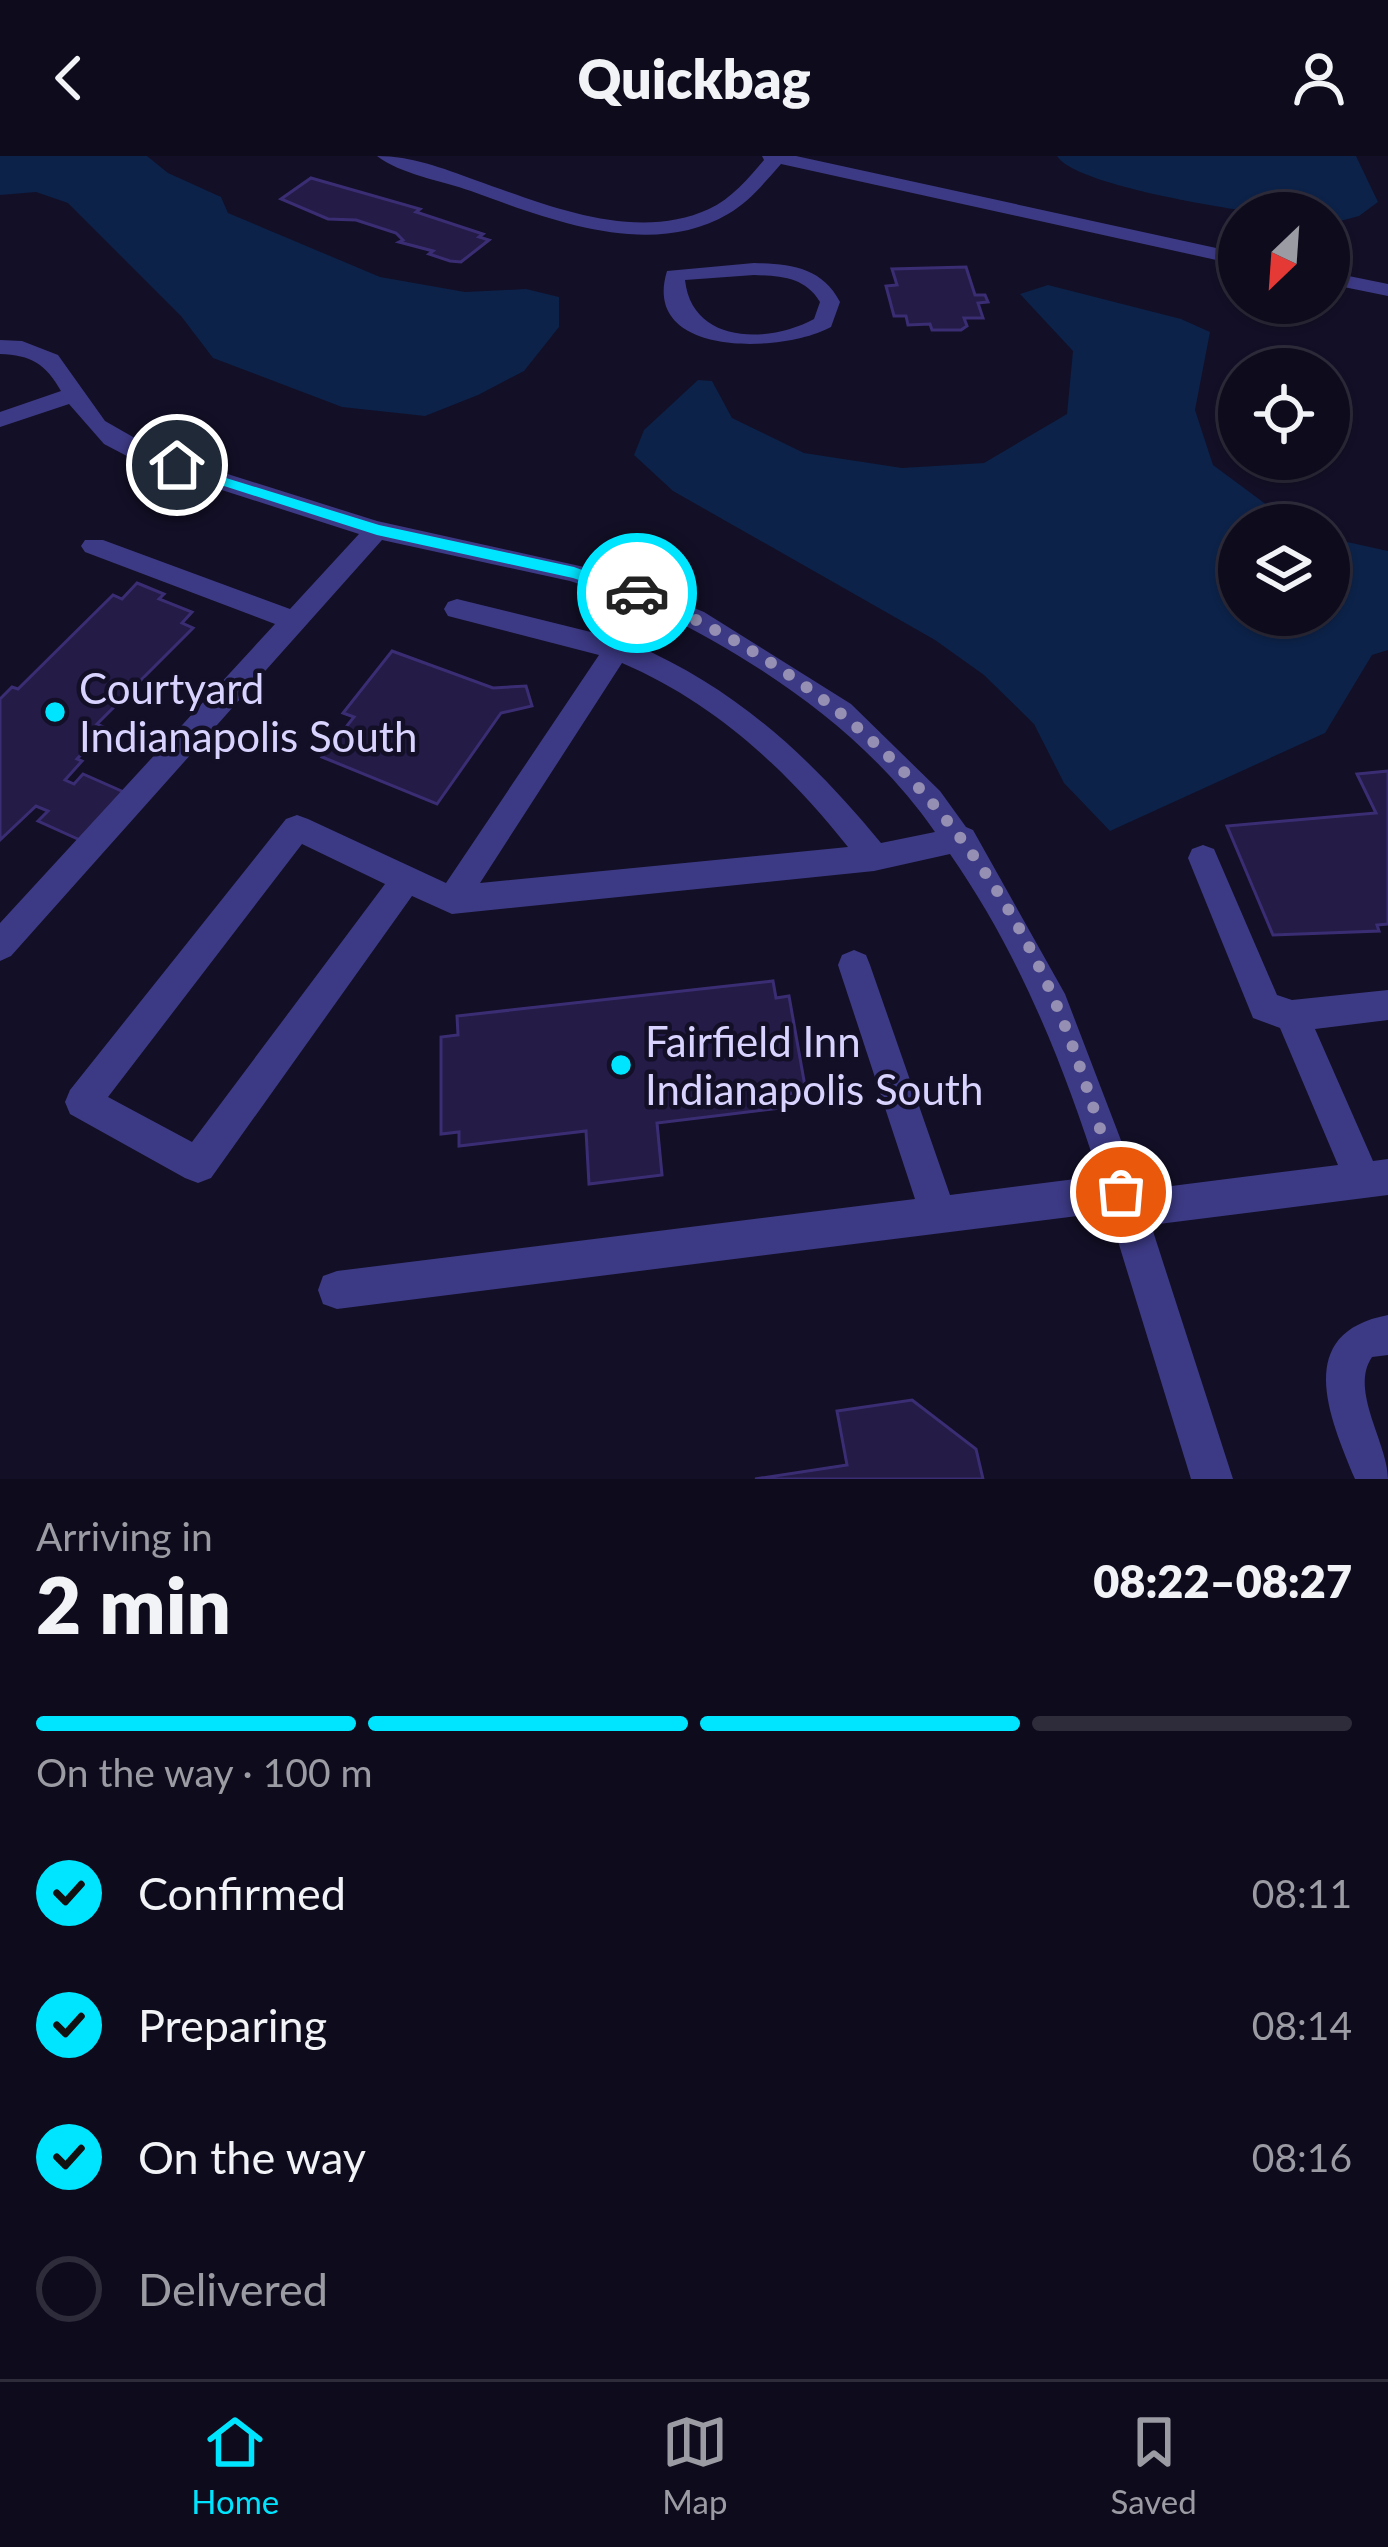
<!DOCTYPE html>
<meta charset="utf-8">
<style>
:root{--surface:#0e0b1c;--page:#1c1929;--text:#f1f3f6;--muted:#9b9ba3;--line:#2e2b3b;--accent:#00e5ff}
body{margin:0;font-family:Lato,sans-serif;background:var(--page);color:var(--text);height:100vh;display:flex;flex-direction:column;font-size:45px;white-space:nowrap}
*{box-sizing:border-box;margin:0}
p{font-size:39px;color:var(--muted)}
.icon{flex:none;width:66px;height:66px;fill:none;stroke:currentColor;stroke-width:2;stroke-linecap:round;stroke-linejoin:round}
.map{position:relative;height:1323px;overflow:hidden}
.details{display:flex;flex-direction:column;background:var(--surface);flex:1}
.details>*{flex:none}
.needle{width:78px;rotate:205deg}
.tools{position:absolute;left:1218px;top:36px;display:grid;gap:24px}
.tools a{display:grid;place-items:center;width:132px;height:132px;border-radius:50%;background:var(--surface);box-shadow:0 3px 9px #0004,0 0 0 3px var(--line);font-size:60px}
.pin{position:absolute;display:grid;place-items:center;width:102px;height:102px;color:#fff;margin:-51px;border:6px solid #fff;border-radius:50%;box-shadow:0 3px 12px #0007}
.courier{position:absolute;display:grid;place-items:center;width:120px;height:120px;margin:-60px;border:9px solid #00e5ff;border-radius:50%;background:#fff;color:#222;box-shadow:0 3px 15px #0007}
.headline em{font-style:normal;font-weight:800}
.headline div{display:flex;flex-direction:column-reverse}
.headline{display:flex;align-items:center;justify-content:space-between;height:204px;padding:0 36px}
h1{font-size:78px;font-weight:800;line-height:90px}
.bar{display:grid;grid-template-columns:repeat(4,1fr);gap:18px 12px;align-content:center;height:144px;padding:0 36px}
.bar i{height:15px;border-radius:9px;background:var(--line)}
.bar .selected{background:var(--accent)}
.bar p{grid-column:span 4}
ol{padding:0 36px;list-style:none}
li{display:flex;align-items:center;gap:36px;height:132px}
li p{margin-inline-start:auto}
li .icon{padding:12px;border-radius:50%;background:var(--accent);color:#111;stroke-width:4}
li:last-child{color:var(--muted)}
li i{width:66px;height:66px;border:6px solid var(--line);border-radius:50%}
header{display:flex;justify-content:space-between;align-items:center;height:156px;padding:0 36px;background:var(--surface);font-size:54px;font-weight:800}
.menu{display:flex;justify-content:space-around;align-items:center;height:168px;border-top:3px solid var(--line);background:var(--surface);font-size:33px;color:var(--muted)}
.menu a{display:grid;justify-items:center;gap:6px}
.menu .selected{color:var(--accent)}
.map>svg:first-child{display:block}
</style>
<header><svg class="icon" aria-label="back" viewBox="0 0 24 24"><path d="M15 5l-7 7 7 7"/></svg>Quickbag<svg class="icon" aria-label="person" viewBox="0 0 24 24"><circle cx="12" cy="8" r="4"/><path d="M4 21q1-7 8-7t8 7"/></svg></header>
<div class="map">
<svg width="1388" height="1323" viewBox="0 0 1388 1323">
<rect width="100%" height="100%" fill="#130f26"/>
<g fill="#0c2248">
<path d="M0 0H147L168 17 221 41 228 57 380 121 465 136 526 133 559 141V171L524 215 478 239 425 260 342 251 213 202 181 160 68 47 36 36 0 39Z"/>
<path d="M1057 0H1356L1378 46 1359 60 1329 68V57C1304 57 1278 60 1253 56 1217 51 1074 28 1057 0Z"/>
<path d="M1048 129 1181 163 1210 176 1195 254 1213 309 1294 369H1239V459H1329V382L1388 395V494L1372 499 1325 577 1110 675 1064 627 1034 568 984 519 935 484 673 335 634 299 644 274 698 224 712 225 732 262 804 297 902 312 984 307 1067 258 1073 195 1020 138Z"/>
</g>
<g fill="#241b47" stroke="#3b2d73" stroke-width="3">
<path d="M311 22 420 53 416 56 483 78 479 81 489 84 461 106 450 105 429 98 433 95 399 86 403 84 396 77 356 64 328 63 281 43Z"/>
<path d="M966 111 975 139H985L988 146 978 147 983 162H964L967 170 961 174H932L930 168 908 169 906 160H894L886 130 897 129 892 113Z"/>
<path d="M137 427 164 438 159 443 192 456 182 467 193 472 97 568 106 572 77 603 82 605 65 624 74 628 83 618 135 641 91 689 38 665 48 655 36 650 0 684V543L12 531 18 533 113 439 122 443Z"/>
<path d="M392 495 493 532 526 530 532 550 501 557 437 648 322 601 354 561 343 557Z"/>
<path d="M1388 615V768L1377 769 1379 775 1273 779 1227 670 1376 657 1357 618Z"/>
<path d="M773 825 776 842 789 840 806 936 787 938 789 951 657 967 662 1019 589 1028 586 975 459 990V976L441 978V881L458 879 457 860Z"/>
<path d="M912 1244 976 1293 983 1323H755L847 1309 837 1255Z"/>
</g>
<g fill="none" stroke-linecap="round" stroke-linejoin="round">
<g fill="#3d3a85" fill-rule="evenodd">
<path d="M377 0C412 0 442 12 475 24 546 49 635 87 709 53 731 43 749 22 764 4L762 0H796L1239 97V109L781 8C765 26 749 46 728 58 650 104 548 63 471 35 442 25 400 18 377 0Z"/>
<path d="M754 107C790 108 822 111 840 146L831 171C784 197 640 203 667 115ZM754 119C781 120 805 121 820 146L814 163C768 188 692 188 685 124Z"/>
<path d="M1329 116 1388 128V140L1329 128Z"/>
<path d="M0 184 22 185 58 199 105 265 161 297 377 365 602 415 704 456 851 548 940 635 966 671 973 674 1065 838 1140 1034 1338 1009 1280 872 1253 862 1188 702 1192 693 1203 689 1214 693 1277 839 1292 844 1388 834V864L1315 873 1373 1005 1388 1003V1039L1151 1069 1233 1323H1191L1109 1056 337 1153 323 1148 318 1134 323 1120 337 1115 915 1043 838 809 842 799 854 794 866 799 870 809 950 1039 1099 1020C1063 907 1019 797 950 698L874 715 452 758 412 740 211 1022 198 1027 185 1022 70 958 65 946 70 934 286 663 297 659 308 663 446 727 599 499 448 460 444 453 448 446 457 443 611 481 638 447 570 425 382 384 11 800 0 805V767L275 468 85 396 81 390 85 384H103L290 453 359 378 144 309 104 288 69 248 0 271V256L61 235C46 208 31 199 0 198ZM660 457C764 508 869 580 935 676L881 687C811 602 737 533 635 489ZM622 507C715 547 786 613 848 691L480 727ZM302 688 385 728 192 986 108 941Z"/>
<path d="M1388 1159V1199L1372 1201C1349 1234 1388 1287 1388 1323H1355C1329 1260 1293 1177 1388 1159Z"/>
</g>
</g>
<path fill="#00e5ff" d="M171 305 379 369 574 411 645 437 637 443 573 422 377 379 171 313Z"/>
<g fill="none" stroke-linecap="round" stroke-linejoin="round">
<path stroke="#948fb3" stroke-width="12" stroke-dasharray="0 21.6" d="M637 437C833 518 977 658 1059 855 1083 913 1100 976 1121 1036"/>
</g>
<g fill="#00e5ff" stroke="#130f26" stroke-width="4.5">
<circle cx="55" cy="556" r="12"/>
<circle cx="621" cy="909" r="12"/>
</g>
<g text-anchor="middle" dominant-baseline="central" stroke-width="9" stroke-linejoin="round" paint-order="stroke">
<g font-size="42" fill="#d9d4ff" stroke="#130f26" text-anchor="start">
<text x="79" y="532">Courtyard<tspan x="79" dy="48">Indianapolis South</tspan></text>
<text x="645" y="885">Fairfield Inn<tspan x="645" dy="48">Indianapolis South</tspan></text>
</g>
</g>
</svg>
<div class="tools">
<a><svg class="needle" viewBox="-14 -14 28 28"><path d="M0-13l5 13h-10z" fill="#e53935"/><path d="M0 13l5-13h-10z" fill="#9b9ba3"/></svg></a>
<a><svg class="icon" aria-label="locate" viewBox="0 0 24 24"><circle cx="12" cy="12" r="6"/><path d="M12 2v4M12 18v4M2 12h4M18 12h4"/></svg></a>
<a><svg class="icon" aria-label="layers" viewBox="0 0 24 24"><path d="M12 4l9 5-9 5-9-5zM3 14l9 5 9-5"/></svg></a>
</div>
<div class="pin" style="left:1121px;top:1036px;background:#ea580c"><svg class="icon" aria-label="bag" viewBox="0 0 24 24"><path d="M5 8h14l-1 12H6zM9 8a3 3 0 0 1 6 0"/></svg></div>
<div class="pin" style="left:177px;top:309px;background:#1f2937"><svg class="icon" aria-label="home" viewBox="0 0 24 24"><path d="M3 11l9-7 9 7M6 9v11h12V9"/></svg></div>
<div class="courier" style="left:637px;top:437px"><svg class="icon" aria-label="car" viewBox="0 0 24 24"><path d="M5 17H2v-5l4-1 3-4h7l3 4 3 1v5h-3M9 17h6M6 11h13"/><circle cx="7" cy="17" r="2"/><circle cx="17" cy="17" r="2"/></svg></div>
</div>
<section class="details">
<div class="headline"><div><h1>2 min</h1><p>Arriving in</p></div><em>08:22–08:27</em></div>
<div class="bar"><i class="selected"></i><i class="selected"></i><i class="selected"></i><i></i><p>On the way · 100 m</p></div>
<ol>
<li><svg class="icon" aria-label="check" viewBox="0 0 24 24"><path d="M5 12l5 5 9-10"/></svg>Confirmed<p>08:11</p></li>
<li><svg class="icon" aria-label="check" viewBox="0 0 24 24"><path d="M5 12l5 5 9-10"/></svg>Preparing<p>08:14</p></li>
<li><svg class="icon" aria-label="check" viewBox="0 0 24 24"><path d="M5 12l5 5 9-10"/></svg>On the way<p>08:16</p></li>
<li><i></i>Delivered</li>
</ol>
</section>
<nav class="menu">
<a class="selected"><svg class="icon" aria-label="home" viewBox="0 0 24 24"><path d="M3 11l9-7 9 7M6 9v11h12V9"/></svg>Home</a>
<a><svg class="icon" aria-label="map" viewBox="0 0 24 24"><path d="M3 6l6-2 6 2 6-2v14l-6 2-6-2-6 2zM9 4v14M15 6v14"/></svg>Map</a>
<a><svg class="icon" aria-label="saved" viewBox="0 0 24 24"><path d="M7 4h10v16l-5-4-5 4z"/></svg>Saved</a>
</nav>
